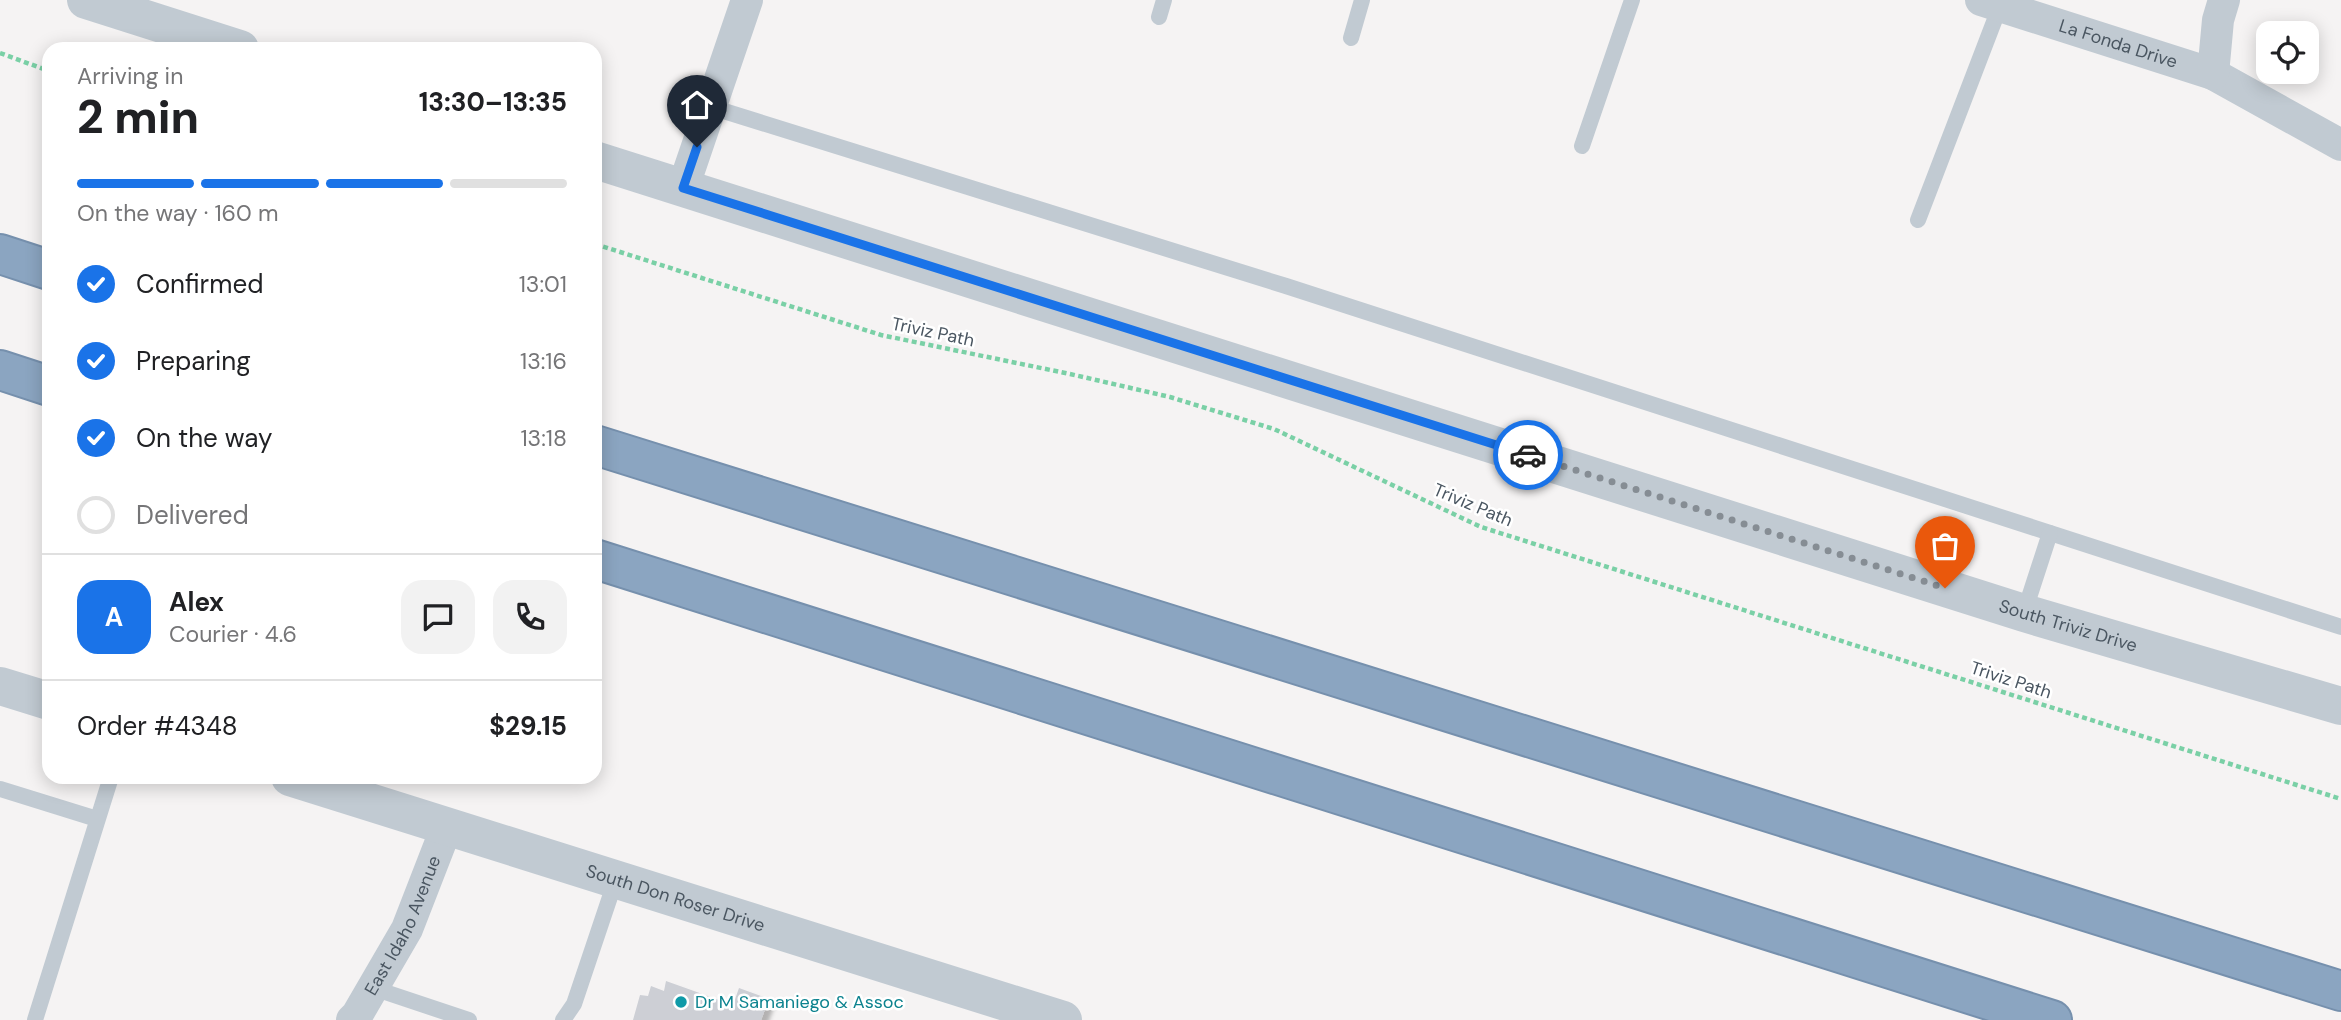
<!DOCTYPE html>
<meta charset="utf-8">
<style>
:root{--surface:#fff;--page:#f2f2f2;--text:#202124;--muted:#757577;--line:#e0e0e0;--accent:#1a73e8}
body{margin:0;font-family:"DM Sans",sans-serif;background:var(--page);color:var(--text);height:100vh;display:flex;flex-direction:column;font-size:26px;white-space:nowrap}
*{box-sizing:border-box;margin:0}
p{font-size:23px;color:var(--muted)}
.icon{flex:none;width:38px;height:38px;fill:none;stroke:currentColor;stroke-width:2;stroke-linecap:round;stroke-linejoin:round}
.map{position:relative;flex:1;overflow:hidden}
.panel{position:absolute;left:42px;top:42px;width:560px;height:742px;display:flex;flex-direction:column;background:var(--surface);border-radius:21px;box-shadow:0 4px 18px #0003}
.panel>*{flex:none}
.tools{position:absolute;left:2256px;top:21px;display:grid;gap:14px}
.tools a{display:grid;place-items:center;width:63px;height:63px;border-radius:14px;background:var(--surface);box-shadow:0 4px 18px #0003;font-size:35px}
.pin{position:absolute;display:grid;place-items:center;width:60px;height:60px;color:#fff;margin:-72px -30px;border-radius:50% 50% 50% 0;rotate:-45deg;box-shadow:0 0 7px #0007}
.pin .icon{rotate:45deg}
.courier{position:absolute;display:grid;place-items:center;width:70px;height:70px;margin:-35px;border:5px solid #1a73e8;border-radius:50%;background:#fff;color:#222;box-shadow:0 2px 9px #0007}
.overview em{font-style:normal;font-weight:800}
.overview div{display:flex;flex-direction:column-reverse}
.overview{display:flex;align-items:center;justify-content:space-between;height:119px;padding:0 35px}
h1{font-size:46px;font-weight:800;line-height:52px}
.bar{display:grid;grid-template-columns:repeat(4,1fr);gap:10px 7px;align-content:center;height:84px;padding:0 35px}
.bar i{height:9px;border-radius:5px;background:var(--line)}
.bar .active{background:var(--accent)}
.bar p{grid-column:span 4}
.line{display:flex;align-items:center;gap:18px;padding:0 35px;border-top:2px solid var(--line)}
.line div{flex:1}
.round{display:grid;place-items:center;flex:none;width:74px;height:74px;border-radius:21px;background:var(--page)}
ol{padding:0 35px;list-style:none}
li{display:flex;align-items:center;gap:21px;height:77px}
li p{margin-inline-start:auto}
li .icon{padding:7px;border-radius:50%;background:var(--accent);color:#fff;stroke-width:4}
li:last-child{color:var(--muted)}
li i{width:38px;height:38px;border:4px solid var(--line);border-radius:50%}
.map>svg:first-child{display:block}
</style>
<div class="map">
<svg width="2341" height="1020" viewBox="0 0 2341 1020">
<defs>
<filter id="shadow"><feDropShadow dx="6" dy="6" stdDeviation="2" flood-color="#0004"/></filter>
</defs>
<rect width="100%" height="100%" fill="#f5f3f3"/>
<path fill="#cdcfd5" filter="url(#shadow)" d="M666 981 733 1005 739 988 769 999 761 1020H633L640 995 648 996 651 986 664 991Z"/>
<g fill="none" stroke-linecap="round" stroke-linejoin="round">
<g stroke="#7690ad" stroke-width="42">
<g id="motorway">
<path d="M0 254 49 270"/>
<path d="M0 370 49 386"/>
<path d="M595 445 2341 991"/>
<path d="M595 559 2052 1020"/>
</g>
</g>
<g stroke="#7ad0a6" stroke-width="4.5" stroke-dasharray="5 3.5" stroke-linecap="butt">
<path d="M0 53 49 71"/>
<path d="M595 244 881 335 1070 374 1170 397 1274 429 1481 527 2341 799"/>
</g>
<g stroke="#c1cad2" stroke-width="16">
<path d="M1159 17 1164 0"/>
<path d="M1351 38 1362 0"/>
<path d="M711 107 1286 286 2341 627"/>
<path d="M1582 146 1632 0"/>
<path d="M1918 220 2000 6"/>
<path d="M2024 613 2050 533"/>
<path d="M0 789 97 819"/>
<path d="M373 988 469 1020"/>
<path d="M35 1020 111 777"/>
<path d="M563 1020 574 1004 616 879"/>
</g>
<g stroke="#c1cad2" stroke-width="32">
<path id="s1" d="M1981 0 2213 74 2341 145"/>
<path d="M2213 74 2218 20 2224 0"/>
<path d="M683 188 747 0"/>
<path id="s2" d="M352 1020 357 1015 407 929 447 826"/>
</g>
<g stroke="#c1cad2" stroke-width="38">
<path d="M86 0 240 49"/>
<path id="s3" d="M595 160 2024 613 2341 706"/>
<path d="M0 686 49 701"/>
<path id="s4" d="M290 777 1063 1020"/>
</g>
<use href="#motorway" stroke="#8ba5c1" stroke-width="38"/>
</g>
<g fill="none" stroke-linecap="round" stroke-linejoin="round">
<path stroke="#868d94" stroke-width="7" stroke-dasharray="0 12.6" d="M1528 455 1945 588"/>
<path stroke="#1a73e8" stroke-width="9" d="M697 147 683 188 1528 455"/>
</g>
<circle fill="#0f9aa8" stroke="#fff" stroke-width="2.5" cx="681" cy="1002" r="7"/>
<g text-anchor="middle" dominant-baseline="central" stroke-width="5" stroke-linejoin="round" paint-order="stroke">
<g font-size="18" fill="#4a5661" stroke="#fff">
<text stroke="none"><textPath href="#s1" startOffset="144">La Fonda Drive</textPath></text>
<text transform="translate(933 332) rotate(12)">Triviz Path</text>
<text transform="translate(1473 505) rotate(23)">Triviz Path</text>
<text stroke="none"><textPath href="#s3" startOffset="1545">South Triviz Drive</textPath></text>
<text transform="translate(2011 680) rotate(18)">Triviz Path</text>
<text stroke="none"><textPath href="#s4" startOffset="404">South Don Roser Drive</textPath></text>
<text stroke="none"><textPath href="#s2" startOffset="108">East Idaho Avenue</textPath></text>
</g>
<g font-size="18" fill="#0d838f" stroke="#fff" text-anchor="start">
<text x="695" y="1002">Dr M Samaniego &amp; Assoc</text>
</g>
</g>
</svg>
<div class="tools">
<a><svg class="icon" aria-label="locate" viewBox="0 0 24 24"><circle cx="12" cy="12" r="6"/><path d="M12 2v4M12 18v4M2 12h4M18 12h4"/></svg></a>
</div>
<div class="pin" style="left:1945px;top:588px;background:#ea580c"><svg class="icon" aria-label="bag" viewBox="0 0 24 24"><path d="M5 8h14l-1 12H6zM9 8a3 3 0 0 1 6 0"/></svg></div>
<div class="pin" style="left:697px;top:147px;background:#1f2937"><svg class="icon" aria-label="home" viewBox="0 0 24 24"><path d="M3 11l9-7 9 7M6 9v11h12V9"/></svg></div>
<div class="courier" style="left:1528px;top:455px"><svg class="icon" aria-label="car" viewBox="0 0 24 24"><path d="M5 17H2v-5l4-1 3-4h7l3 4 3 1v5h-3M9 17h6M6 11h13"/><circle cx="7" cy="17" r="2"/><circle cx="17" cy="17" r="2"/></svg></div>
<section class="panel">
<div class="overview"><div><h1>2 min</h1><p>Arriving in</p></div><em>13:30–13:35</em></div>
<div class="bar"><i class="active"></i><i class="active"></i><i class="active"></i><i></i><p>On the way · 160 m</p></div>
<ol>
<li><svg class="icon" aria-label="check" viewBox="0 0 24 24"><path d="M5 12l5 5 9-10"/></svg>Confirmed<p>13:01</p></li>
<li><svg class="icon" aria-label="check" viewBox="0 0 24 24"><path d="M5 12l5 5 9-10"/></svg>Preparing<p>13:16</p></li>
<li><svg class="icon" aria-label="check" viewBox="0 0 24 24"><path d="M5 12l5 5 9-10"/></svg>On the way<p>13:18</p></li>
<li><i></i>Delivered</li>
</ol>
<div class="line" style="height:126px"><b class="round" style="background:var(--accent);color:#fff">A</b><div><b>Alex</b><p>Courier · 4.6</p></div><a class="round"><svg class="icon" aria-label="chat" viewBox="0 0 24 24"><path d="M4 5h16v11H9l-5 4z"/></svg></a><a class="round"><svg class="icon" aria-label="phone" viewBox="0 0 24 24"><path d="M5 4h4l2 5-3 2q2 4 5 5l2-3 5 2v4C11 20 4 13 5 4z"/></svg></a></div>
<div class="line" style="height:91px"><div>Order #4348</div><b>$29.15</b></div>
</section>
</div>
